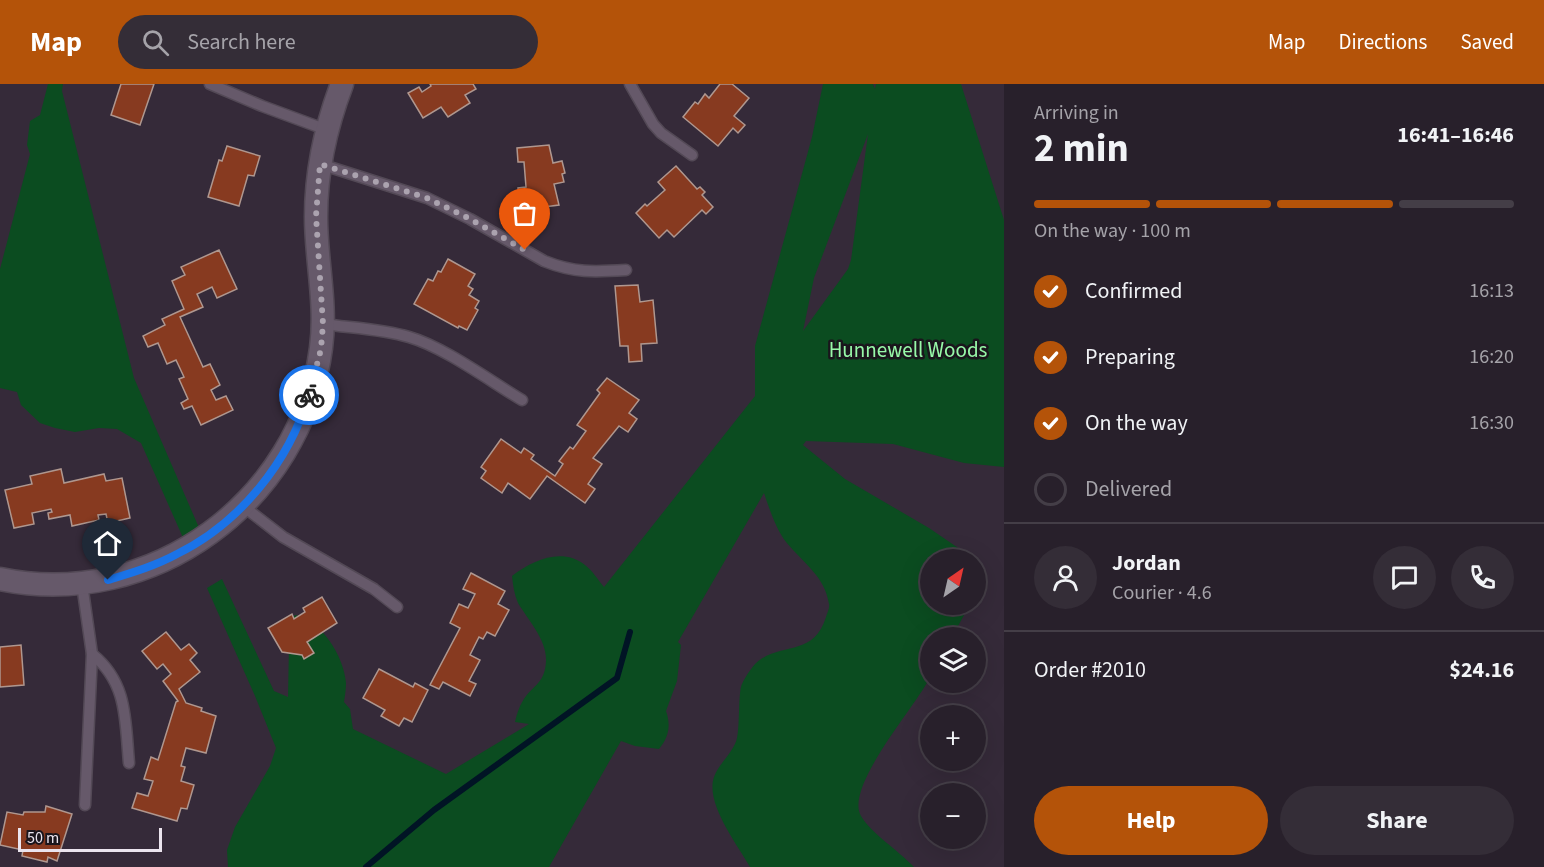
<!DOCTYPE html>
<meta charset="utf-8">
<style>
:root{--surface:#28202b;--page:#342d37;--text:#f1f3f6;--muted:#a5a3a9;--line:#443e47;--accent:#b45309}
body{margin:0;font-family:"Source Sans 3",sans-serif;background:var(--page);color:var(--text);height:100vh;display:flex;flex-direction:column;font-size:22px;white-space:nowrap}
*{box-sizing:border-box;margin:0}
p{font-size:20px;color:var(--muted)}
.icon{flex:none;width:33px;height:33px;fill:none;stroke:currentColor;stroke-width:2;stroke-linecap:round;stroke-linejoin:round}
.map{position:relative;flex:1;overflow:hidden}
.panel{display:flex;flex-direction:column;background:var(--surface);width:540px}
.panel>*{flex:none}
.needle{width:39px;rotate:34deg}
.fabs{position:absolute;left:920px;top:465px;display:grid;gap:12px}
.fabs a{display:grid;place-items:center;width:66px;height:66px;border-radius:50%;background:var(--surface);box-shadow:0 6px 24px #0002,0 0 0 2px var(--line);font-size:30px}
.scale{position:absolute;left:18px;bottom:15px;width:144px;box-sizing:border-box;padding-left:6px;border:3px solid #ebe4ee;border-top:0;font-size:16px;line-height:21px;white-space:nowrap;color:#ebe4ee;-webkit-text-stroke:4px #1a151c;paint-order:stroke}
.pin{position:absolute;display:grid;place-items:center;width:51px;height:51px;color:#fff;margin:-62px -26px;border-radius:50% 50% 50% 0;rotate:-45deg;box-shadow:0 0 6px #0007}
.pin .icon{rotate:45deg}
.courier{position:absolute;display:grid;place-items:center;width:60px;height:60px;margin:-30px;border:4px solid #1a73e8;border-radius:50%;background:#fff;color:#222;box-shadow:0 2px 8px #0007}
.overview em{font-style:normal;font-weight:700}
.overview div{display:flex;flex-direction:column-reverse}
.overview{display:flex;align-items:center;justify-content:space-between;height:102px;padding:0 30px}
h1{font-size:39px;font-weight:700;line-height:45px}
.bar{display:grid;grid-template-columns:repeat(4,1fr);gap:9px 6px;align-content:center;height:72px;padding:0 30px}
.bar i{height:8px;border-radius:4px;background:var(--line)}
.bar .on{background:var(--accent)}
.bar p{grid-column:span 4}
.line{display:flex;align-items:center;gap:15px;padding:0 30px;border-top:2px solid var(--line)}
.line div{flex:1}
.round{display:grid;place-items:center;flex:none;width:63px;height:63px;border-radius:32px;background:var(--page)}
ol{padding:0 30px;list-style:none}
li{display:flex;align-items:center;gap:18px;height:66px}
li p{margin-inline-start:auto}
li .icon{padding:6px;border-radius:50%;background:var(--accent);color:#fff;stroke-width:4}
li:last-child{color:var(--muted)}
li i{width:33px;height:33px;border:3px solid var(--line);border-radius:50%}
.cta{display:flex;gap:12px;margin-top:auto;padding:12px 30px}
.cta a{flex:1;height:69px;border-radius:36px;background:var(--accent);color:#fff;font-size:24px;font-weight:700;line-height:69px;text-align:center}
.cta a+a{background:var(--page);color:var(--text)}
header{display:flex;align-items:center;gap:36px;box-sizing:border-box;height:84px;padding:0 30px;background:var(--accent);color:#fff}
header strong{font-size:28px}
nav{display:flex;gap:33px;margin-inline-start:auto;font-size:21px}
.search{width:420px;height:54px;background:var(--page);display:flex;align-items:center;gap:15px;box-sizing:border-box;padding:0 21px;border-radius:33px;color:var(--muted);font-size:22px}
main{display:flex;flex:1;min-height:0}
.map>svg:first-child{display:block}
</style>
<header>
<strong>Map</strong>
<div class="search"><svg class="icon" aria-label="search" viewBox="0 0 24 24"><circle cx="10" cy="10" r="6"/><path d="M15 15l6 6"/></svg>Search here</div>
<nav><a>Map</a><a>Directions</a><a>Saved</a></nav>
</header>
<main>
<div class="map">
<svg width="1004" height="783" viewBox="0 0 1004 783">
<rect width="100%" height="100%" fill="#352a39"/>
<g fill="#0b4c20" fill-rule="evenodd">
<path d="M48 0H63L62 7 134 294 200 446 184 456 141 359 117 345 99 344 75 348 55 344 40 339 21 321 17 308 0 304V185L30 70 27 61 30 37 40 31Z"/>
<path d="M823 0H873L875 5 876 0H961L1004 136V383L964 379 893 360 806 357 803 361 845 395 929 444 970 472 971 475 930 476V520L969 521V522L952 553 930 554C930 565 934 585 929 595 916 622 844 703 861 732 871 749 899 767 914 783H750C737 760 705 719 714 693 719 679 734 668 737 654 740 641 738 608 742 600 745 593 754 579 761 575 786 559 814 571 826 533 827 529 830 524 829 520 825 492 803 479 786 458 776 445 769 424 764 409L678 558 681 561 677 597 666 627C671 641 669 653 659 665L635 662 621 657 549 783H228L227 766 235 743 270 682 276 664 255 612 207 504 222 495 274 607 288 613 289 562 285 544 295 531C321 536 344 572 346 599 346 605 345 612 344 618L350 625 353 645 446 690 529 640 515 638C517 629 520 620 526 612 536 600 545 597 546 577 547 556 528 536 518 519 514 510 513 501 512 492 533 476 562 463 585 481 593 487 598 496 604 503L755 312V262L812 53ZM868 50 851 176 848 185 803 247 814 194Z"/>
</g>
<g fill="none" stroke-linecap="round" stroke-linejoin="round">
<path stroke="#011425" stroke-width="6" d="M366 783 434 726 617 594 630 548"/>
</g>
<g fill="#873a20" stroke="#af978f" stroke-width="1.5">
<path d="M121 0H154L140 41 111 31Z"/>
<path d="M430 0H473L476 5 465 11 470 19 448 33 441 23 423 34 408 9 419 3 422 8 431 2Z"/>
<path d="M720 0H732L749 14 734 32 745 41 738 49 733 44 718 62 683 33 695 18 698 20 705 10 709 14Z"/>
<path d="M549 61 553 79 562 77 565 89 562 90 564 98 554 100 559 121 520 126 518 104 526 103 524 78H518L517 64Z"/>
<path d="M227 62 260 72 254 92 248 91 239 122 208 113 219 76 222 77Z"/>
<path d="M676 82 697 105 700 103 705 108 702 111 713 123 706 130 702 126 674 153 667 146 659 154 636 129 645 120 647 122 665 106 658 98Z"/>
<path d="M219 166 237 205 217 214 212 203 197 210 203 223 180 233 203 283 210 280 220 301 211 306 216 316 226 312 233 326 201 341 192 322 184 325 181 319 188 315 179 295 184 293 176 276 167 280 158 259 148 263 143 252 165 241 162 235 184 225 172 197 185 191 181 183Z"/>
<path d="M448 175 475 190 468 202 473 205 469 211 479 217 475 224 478 226 467 246 459 242 458 244 414 220 428 195 433 197 438 187 441 188Z"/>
<path d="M638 201 640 218 653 216 657 259 641 260 642 277 629 278 628 262H620L615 202Z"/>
<path d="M607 294 639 316 629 329 637 335 628 348 619 342 593 374 602 380 588 400 595 405 585 419 547 392 530 415 508 399 502 409 481 394 486 387 481 383 501 355 521 369 524 364 534 371 531 375 555 392 563 380 559 377 570 363 573 365 586 347 577 341 600 309 597 306Z"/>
<path d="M61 385 64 399 104 390 106 397 122 394 130 434 108 439 106 430 98 431 99 436 72 442 70 431 49 435 48 429 52 428 51 425 32 429 34 440 14 444 5 406 32 400 30 392Z"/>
<path d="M471 489 505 507 498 520 509 526 495 552 487 548 483 555 479 553 470 571 480 576 469 597 476 600 470 612 443 598 439 605 430 601 460 544 450 539 459 520 468 524 475 510 463 505Z"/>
<path d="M322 513 337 539 307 558 314 569 304 575 302 571 282 568 268 544 292 530 294 535 305 528 303 524Z"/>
<path d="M166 548 181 566 189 560 197 569 190 576 200 588 179 605 186 619 202 624 201 627 216 632 206 669 186 664 181 682 185 683 181 697 194 701 187 725 181 724 177 737 132 724 137 709 148 712 153 697 144 695 151 673 158 676 176 618 178 617 163 597 171 590 163 580 157 585 142 567Z"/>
<path d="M21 561 24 601 0 603V563Z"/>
<path d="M379 585 413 603 415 599 428 606 412 638 404 634 399 642 381 632 385 626 363 614Z"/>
<path d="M46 722 72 730 57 777 48 773 47 778 22 772 23 766 0 761 7 728 23 731 24 728H45Z"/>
</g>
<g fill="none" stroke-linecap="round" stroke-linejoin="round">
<g stroke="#534956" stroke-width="13">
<g id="lane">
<path d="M210 0 262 22 327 46"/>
<path d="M630 0 653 40 661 49 692 71"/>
<path d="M320 80 427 114 470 135 544 177C574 189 594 188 626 186"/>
<path d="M323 240C352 244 382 245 409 253 444 263 490 297 522 316"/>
<path d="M243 422 283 453 374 505 397 523"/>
<path d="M82 500 92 570 85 721"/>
<path d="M92 570C128 599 125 636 129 679"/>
</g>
</g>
<g stroke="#534956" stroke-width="25">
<path id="street" d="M0 495C152 527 301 417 321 264 327 219 316 177 316 133 316 87 326 42 342 0"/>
</g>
<use href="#lane" stroke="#66596a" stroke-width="10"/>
<use href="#street" stroke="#66596a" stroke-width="22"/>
</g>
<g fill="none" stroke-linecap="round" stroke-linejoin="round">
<path stroke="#aba3af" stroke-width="6" stroke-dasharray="0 10.8" d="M309 311 321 265 323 240 316 132 320 80 427 114 470 135 525 166"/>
<path stroke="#1a73e8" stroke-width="8" d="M108 496C131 489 155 482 177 470 240 439 289 378 309 311"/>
</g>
<g text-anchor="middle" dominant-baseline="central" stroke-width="5" stroke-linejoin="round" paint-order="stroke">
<g font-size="21" fill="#97f8a8" stroke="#1a151c">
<text x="908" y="266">Hunnewell Woods</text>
</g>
</g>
</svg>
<div class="fabs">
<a><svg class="needle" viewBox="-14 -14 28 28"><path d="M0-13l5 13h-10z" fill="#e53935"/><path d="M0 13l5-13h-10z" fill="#a5a3a9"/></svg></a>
<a><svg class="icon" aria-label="layers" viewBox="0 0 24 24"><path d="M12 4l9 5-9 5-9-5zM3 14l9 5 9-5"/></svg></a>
<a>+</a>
<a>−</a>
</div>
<div class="scale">50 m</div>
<div class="pin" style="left:525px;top:166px;background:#ea580c"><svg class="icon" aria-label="bag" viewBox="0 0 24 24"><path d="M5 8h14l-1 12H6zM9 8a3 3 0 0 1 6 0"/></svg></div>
<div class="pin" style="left:108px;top:496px;background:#1f2937"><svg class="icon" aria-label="home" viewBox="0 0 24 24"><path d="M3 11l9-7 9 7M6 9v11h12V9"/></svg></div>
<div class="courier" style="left:309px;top:311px"><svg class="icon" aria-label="bike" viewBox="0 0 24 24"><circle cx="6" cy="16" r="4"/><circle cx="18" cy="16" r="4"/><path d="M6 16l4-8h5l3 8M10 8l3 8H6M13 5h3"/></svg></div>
</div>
<section class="panel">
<div class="overview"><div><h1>2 min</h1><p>Arriving in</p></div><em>16:41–16:46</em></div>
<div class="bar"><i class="on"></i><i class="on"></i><i class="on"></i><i></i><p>On the way · 100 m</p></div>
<ol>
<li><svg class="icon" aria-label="check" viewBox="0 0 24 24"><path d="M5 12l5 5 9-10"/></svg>Confirmed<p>16:13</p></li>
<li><svg class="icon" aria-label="check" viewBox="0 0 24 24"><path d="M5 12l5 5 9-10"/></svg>Preparing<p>16:20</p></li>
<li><svg class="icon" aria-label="check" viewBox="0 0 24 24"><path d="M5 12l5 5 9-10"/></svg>On the way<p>16:30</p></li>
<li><i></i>Delivered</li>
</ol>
<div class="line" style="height:108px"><a class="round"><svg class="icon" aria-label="person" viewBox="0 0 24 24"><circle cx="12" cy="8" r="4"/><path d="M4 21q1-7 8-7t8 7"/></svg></a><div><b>Jordan</b><p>Courier · 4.6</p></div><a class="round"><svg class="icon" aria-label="chat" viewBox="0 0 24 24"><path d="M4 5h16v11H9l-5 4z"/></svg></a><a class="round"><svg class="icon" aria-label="phone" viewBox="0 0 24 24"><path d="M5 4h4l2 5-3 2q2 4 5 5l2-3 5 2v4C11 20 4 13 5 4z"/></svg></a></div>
<div class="line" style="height:78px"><div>Order #2010</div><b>$24.16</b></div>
<div class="cta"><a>Help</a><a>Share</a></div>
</section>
</main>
